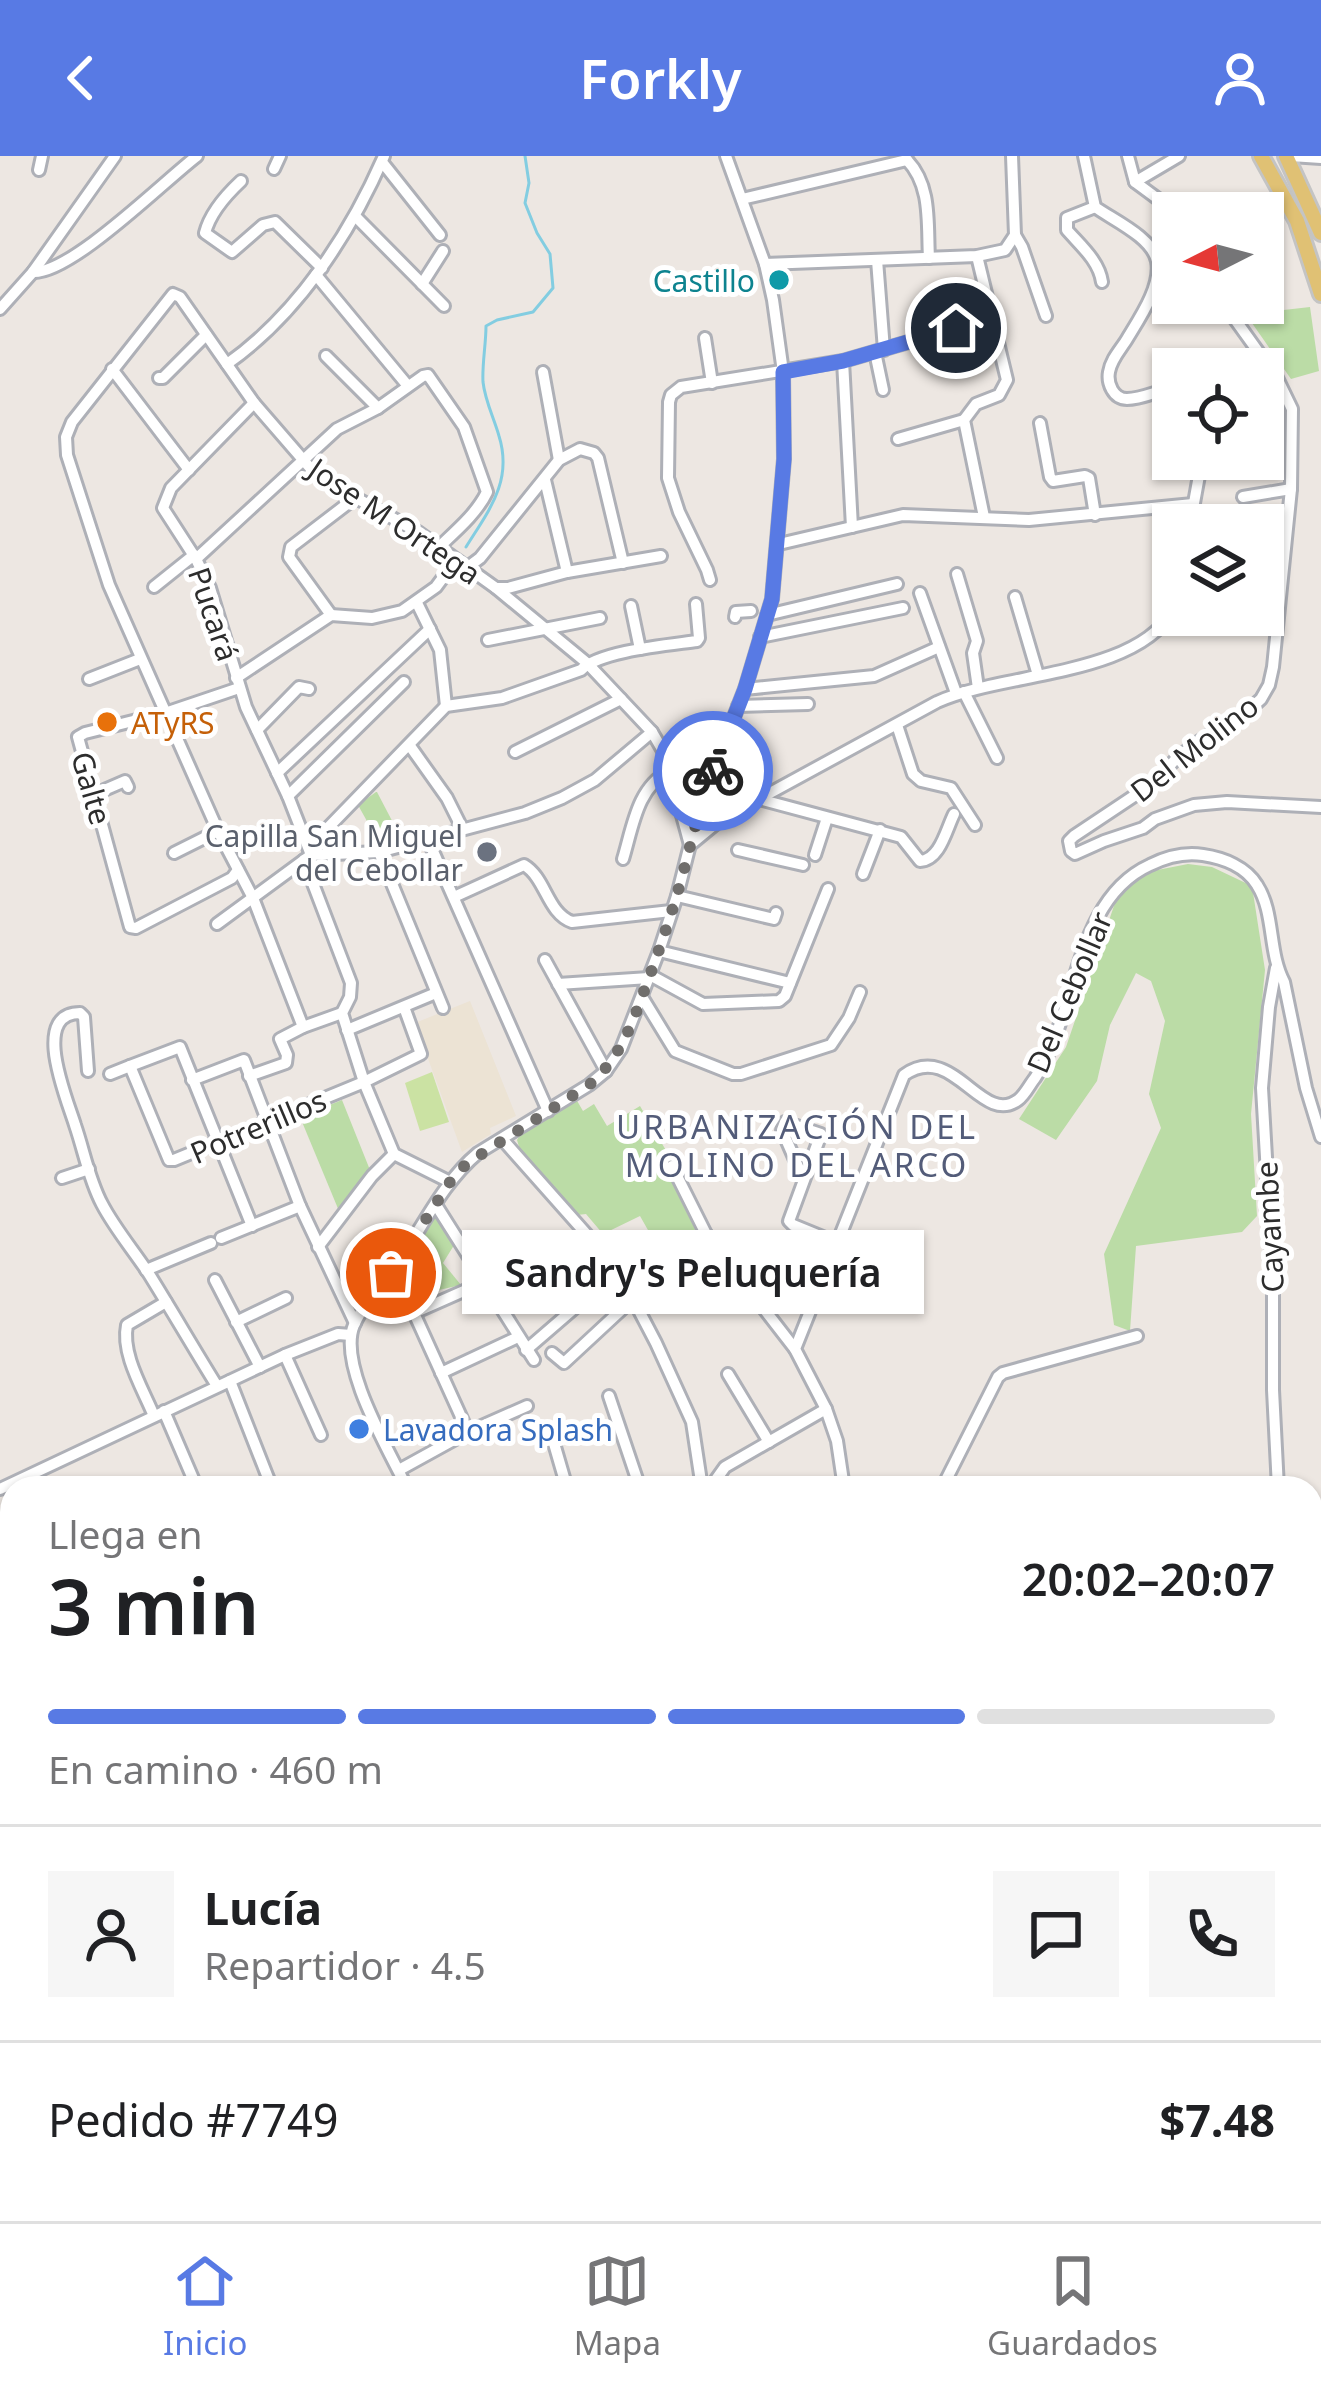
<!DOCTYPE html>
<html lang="es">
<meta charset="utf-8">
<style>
:root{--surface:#fff;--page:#f6f6f6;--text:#202124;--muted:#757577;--line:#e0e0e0;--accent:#587ae4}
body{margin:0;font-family:"Noto Sans",sans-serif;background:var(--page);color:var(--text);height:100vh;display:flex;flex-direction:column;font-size:45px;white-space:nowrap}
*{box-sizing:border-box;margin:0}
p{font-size:39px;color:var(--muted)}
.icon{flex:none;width:66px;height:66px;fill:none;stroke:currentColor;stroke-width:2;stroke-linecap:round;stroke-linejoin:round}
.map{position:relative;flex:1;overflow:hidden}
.panel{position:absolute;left:0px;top:1320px;width:1323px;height:747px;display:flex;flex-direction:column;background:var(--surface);border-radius:36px 36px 0 0;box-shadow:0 3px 9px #0004}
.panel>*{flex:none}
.needle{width:78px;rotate:264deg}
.controls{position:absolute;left:1152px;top:36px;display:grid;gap:24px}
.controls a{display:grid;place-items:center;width:132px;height:132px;border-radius:0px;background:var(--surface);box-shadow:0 3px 9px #0004;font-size:60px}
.pin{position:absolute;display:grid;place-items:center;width:102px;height:102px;color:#fff;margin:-51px;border:6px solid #fff;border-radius:50%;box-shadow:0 3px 12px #0007}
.courier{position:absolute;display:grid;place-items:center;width:120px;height:120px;margin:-60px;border:9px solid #587ae4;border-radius:50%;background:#fff;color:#222;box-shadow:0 3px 15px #0007}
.bubble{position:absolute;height:84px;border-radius:0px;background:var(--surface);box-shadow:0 3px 9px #0004;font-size:39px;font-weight:600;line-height:84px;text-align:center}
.summary em{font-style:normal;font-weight:600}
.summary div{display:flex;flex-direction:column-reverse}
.summary{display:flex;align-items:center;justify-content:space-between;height:204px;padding:0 48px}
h1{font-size:78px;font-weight:600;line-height:90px}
.bar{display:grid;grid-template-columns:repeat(4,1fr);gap:18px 12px;align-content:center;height:144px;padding:0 48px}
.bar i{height:15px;border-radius:9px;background:var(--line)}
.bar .current{background:var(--accent)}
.bar p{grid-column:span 4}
.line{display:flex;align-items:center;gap:30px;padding:0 48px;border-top:3px solid var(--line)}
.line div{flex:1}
.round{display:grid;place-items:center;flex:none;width:126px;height:126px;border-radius:0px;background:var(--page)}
header{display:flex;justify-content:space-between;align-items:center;height:156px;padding:0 48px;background:var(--accent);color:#fff;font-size:54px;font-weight:600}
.dock{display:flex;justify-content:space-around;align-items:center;height:168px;border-top:3px solid var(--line);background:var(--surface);font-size:33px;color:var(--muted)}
.dock a{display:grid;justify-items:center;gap:6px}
.dock .current{color:var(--accent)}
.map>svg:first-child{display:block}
</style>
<header><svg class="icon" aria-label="back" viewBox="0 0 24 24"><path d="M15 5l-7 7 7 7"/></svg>Forkly<svg class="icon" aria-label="person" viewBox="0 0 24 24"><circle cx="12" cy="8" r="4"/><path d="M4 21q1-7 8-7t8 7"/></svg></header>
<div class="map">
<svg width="1321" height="2065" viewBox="0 0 1321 2065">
<rect width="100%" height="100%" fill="#ede7e2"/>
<path fill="#ece3d4" d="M470 845 516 960 490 972 491 978 462 996 415 867Z"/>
<g fill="#bbdca6">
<path d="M1270 135 1275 155 1310 151 1319 215 1291 223 1238 147H1263V138Z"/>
<path d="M376 636H377L400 680 378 685 358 649Z"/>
<path d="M1188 708 1212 711 1252 730 1265 814 1251 958 1257 1060 1242 1076 1136 1090 1130 1175 1114 1169 1104 1098 1161 972 1149 938 1165 865 1151 825 1136 817 1110 869 1097 925 1056 984 1019 963 1066 891 1118 738 1142 717Z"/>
<path d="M576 943 583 955 594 948 607 970 640 950 671 1003 662 1009C675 1028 696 1052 695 1076L661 1097 640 1060 603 1078 586 1058 577 1059 520 994 517 984 521 977Z"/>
<path d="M342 944 370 1014 339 1055 300 961Z"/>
<path d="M438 1056 456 1086 443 1107 461 1129 439 1134 435 1142 432 1134 427 1136 423 1126 408 1132C395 1103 422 1079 438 1056Z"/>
</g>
<path fill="#cbe2a3" d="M432 916 449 966 420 975 405 927Z"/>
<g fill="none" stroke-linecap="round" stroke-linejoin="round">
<g stroke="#83cde1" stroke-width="3">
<path d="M466 391C489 354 513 325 499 280 494 262 485 245 483 226 482 208 486 188 486 170L497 164 533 156 553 132 550 98 537 77 525 47 529 27 525 0"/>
<path d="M0 1363 12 1398"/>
<path d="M50 2065 62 2055"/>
</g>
<g stroke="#aeb0b7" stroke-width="16">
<g id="minor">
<path d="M1084 0 1095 51C1113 64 1152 81 1157 105 1162 130 1139 163 1127 183 1121 193 1111 203 1109 216 1107 227 1113 243 1127 243 1142 243 1159 234 1173 232"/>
<path d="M1128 0 1135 26 1177 57"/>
<path d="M1291 0 1321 2"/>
<path d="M907 4C932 30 927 68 929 102"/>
<path d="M382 6 440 79"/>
<path d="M274 13 280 0"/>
<path d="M39 14 42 0"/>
<path d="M241 25C226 39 210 57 205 77L232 96 263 69 275 66 322 112"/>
<path d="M1135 26 1179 0"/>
<path d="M742 43 907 4"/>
<path d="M1095 51 1067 62V74C1081 90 1099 105 1102 126"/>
<path d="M356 61 444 150"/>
<path d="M1015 79 1022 91 1046 160"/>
<path d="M977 100 1007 224 999 239 976 248 964 264 984 361"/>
<path d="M877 104 884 194"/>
<path d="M765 108 977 100 1005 94 1015 79 1012 0"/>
<path d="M33 116C71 118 164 25 197 0"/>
<path d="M316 119 408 230"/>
<path d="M422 128 443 95"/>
<path d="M1228 147 1234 162 1277 222 1292 253 1291 333 1273 511 1269 529 1261 543 1249 554 1195 588 1174 605 1155 626 1074 680 1069 685 1071 695 1075 698 1104 685 1143 672 1155 663 1194 649 1227 646 1321 651"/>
<path d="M0 153 33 116 115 0"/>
<path d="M705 182 712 227"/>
<path d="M875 196 883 234"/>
<path d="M326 200 378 252"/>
<path d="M843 205 852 371"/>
<path d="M227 208C298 158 350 78 384 0"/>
<path d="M112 213 189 314"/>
<path d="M543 216 559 304"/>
<path d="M159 222H163L206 179"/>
<path d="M254 247 171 332 163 352 196 403 210 432 246 551 288 640 311 699"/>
<path d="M1040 267 1050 321 1053 325 1085 320 1089 322 1095 359"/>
<path d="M898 283 964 264"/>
<path d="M545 324 567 416"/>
<path d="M1243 341 1291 333"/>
<path d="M1190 369 1202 303"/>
<path d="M779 388 903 359 1029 364 1193 348"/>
<path d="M196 403 337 273 378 252 423 220 428 219 464 271 487 336C477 357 457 374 439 391"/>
<path d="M468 411 480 402 559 304 580 293 594 297 598 302 623 407"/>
<path d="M957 418 977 485 973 497 978 532"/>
<path d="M710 424 707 414 679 356 668 322 669 246 671 239 681 231 843 205 991 162"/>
<path d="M154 431 194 399"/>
<path d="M496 432H508L567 416 661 400"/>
<path d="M920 437 956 537"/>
<path d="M1015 441 1038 519"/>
<path d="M417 447 440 494 446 550"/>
<path d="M631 450 640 493"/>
<path d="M331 459 289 401 291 391 355 342"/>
<path d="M767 459 897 428"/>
<path d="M735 461 736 456 751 455"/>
<path d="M760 481 903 452"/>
<path d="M488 484 600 462"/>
<path d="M236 522 331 459 372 462 402 455 436 431 456 404"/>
<path d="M89 523 140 503"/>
<path d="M745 533 874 520 939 491"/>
<path d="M964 536 997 602"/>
<path d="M738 550 808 548"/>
<path d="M897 569 913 618 921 625 951 632 975 669"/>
<path d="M257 574 299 531 309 533"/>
<path d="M410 590 447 642 462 672"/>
<path d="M515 596 621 543"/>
<path d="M277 617 430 473"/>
<path d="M676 630 720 655 730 656"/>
<path d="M95 638 125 625 128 631"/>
<path d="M288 640 404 526"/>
<path d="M759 643 901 681 920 705C940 704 946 674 954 658"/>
<path d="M428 684 548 955"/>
<path d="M309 687 320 680 446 550 502 542 581 514C599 495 669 489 697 485L699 482 696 448"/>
<path d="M738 694 803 709"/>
<path d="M379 696 443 852"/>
<path d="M174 697 218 675"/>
<path d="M815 699 827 662"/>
<path d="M623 703C633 670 637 632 669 615"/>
<path d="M304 704 351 827 350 841 342 857 364 926 394 998 450 1026"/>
<path d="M238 714 232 722 136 772 130 771 78 581 85 577 165 557 239 532"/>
<path d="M863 718 880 674"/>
<path d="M677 740 774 763 776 757"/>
<path d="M454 741 524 709C546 722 547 757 572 766L671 755"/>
<path d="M217 768 311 699 379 696 525 657 562 642 595 624 652 576"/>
<path d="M659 795 790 827"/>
<path d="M545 804 606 915"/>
<path d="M1276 812 1269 851 1262 932 1273 1122V1234L1278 1332"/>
<path d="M650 819 703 848 779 845 785 840 828 733"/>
<path d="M558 828 649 822"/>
<path d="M642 841 675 895 733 918H741L831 889 849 862 860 836"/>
<path d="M303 871 253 742 218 675 109 429 67 299 66 281 72 266 173 138 180 141 254 247 318 321 418 376 496 432 587 507 652 576 666 600 690 689 730 656 759 643 937 546C1003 516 1134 521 1173 455"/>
<path d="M347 874 436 837"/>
<path d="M88 915 84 861 80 857C30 857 67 943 75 969 84 995 89 1024 102 1048 115 1073 134 1095 149 1118 172 1155 194 1193 217 1230"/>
<path d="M110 918 130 910"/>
<path d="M249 920 286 907 287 899 280 883 303 871 342 857"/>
<path d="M192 924 244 904 300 1050 355 1167"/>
<path d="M503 984 628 1125 633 1143 656 1187 692 1266 702 1332"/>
<path d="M672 1010 706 1078 795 1193"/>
<path d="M62 1022 89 1013"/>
<path d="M803 1022 782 974 785 966 821 978 789 1065 793 1069 837 1087"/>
<path d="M436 1049 534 1204"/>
<path d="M252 1070 180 891 130 910 169 1004H174L364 926 421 898 404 851"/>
<path d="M221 1082 300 1050"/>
<path d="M318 1091 372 1020 394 998"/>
<path d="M146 1114 211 1087"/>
<path d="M391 1117 414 1157 468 1276"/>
<path d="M215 1124 260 1211"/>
<path d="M628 1125 706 1078"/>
<path d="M414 1157 484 1126"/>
<path d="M236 1166 286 1142"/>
<path d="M526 1194 592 1137"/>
<path d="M552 1197 564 1207 633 1143"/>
<path d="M285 1199 321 1279"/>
<path d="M441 1217 518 1181"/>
<path d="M728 1218 769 1286"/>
<path d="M230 1225 272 1332"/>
<path d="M609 1240 640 1332"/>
<path d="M164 1255 197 1332"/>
<path d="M154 1260C143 1233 121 1198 127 1169L166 1146"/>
<path d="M551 1277 567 1332"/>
<path d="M399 1314 468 1276 527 1250"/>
<path d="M407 1332C389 1294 337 1208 354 1169 366 1142 390 1118 407 1093 428 1060 447 1023 478 997L589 929 606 915 621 893 659 795 677 740 701 645 745 533 772 443 784 303 783 216 773 144 765 108 726 0"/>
<path d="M710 1332 725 1311 826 1253"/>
<path d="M844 1332 837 1285 826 1253 795 1193 904 919C953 884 981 971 1018 944 1025 939 1030 928 1035 922 1078 858 1073 744 1150 709 1166 701 1184 696 1203 699 1224 702 1246 711 1257 729 1275 757 1268 796 1284 826L1306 932 1321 981"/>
<path d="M942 1332 998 1221 1003 1217 1137 1180"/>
<path d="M0 1333 285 1199 338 1178 351 1179"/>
<path d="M1311 1430H1321"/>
<path d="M1311 1466H1321"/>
<path d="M0 1543 12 1566"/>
<path d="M1311 1552 1321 1545"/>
<path d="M0 1719 12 1731"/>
<path d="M1311 1779 1321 1778"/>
<path d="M1311 1896 1321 1926"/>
<path d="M1311 1950 1321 1927"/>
<path d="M1311 1996H1321"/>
<path d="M1311 2025H1321"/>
<path d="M373 2055 393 2065"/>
<path d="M775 2055 785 2065"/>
<path d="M858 2055H864"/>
<path d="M979 2055 984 2065"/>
<path d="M1109 2055V2065"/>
<path d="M438 2065 448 2055"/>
<path d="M562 2065 569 2055"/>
<path d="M634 2065 636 2055"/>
<path d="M1018 2065 1023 2055"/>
<path d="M1141 2065 1145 2055"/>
<path d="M1192 2065 1196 2055"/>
<path d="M1206 2065 1210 2055"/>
<path d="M1266 2065 1269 2055"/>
</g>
</g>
<g stroke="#c4c4c4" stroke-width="20">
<g id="major">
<path d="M1261 0 1297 65 1321 138"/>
<path d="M1286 0 1321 77"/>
</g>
</g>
<use href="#minor" stroke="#fff" stroke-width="10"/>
<use href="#major" stroke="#e0c174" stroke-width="14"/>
</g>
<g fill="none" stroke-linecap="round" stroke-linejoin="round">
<path stroke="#706e6c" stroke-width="12" stroke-dasharray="0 21.6" d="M391 1117 450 1026 466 1008 589 929C621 902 633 865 647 827 660 792 672 757 682 721 692 685 699 650 713 615"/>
<path stroke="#587ae4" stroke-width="15" d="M713 615 745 533 772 443 784 303 783 216 843 205 956 172"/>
</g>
<circle fill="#0f9aa8" stroke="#fff" stroke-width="4.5" cx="779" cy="124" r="12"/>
<circle fill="#e8710a" stroke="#fff" stroke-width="4.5" cx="107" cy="566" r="12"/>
<circle fill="#6b7280" stroke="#fff" stroke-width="4.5" cx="487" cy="696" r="12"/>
<circle fill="#3f7fe0" stroke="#fff" stroke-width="4.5" cx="359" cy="1273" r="12"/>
<g text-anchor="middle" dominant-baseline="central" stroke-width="10" stroke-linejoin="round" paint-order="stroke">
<g font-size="30" fill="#0d838f" stroke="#fff" text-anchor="end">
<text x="755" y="124">Castillo</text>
</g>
<g font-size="30" fill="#2d2d2d" stroke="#fff">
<text transform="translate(395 365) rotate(34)">Jose M Ortega</text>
<text transform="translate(214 458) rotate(71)">Pucará</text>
<text transform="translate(1194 592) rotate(-38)">Del Molino</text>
<text transform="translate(92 632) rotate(74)">Galte</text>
<text transform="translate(1069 836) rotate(-67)">Del Cebollar</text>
<text transform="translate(258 970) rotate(-23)">Potrerillos</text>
<text transform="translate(1269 1071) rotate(-93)">Cayambe</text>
</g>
<g font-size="30" fill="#c56008" stroke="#fff" text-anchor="start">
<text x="131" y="566">ATyRS</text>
</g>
<g font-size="30" fill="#5b616d" stroke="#fff" text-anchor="end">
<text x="463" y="679">Capilla San Miguel<tspan x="463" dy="34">del Cebollar</tspan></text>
</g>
<g font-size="30" fill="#366cbe" stroke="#fff" text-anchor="start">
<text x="383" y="1273">Lavadora Splash</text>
</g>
<g font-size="33" letter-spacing="3" fill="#535c79" stroke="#fff">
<text x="797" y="970">URBANIZACIÓN DEL<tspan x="797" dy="38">MOLINO DEL ARCO</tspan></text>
</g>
</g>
</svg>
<div class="controls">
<a><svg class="needle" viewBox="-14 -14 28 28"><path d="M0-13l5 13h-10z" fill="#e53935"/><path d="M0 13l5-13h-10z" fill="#757577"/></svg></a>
<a><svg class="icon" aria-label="locate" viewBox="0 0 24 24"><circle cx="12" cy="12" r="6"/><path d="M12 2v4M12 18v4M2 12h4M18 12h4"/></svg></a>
<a><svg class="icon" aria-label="layers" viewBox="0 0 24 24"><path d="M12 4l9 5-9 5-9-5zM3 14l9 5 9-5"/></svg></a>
</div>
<div class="pin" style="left:391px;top:1117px;background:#ea580c"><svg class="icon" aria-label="bag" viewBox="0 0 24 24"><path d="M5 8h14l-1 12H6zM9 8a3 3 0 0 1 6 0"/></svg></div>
<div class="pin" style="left:956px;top:172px;background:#1f2937"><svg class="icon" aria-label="home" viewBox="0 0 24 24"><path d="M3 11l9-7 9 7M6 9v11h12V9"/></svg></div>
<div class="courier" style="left:713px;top:615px"><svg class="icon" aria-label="bike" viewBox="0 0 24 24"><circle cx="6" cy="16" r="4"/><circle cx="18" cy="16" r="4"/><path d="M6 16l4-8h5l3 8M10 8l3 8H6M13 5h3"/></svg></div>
<div class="bubble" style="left:462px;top:1074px;width:462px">Sandry's Peluquería</div>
<section class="panel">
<div class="summary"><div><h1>3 min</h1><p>Llega en</p></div><em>20:02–20:07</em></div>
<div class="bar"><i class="current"></i><i class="current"></i><i class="current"></i><i></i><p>En camino · 460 m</p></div>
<div class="line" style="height:216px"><a class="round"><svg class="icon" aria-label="person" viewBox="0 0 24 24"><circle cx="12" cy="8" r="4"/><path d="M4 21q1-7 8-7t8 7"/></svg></a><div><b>Lucía</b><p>Repartidor · 4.5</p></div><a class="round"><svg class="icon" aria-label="chat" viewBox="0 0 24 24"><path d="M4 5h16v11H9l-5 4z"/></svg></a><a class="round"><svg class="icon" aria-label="phone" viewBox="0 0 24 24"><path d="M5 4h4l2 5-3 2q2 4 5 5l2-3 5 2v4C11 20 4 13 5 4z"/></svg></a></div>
<div class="line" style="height:156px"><div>Pedido #7749</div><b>$7.48</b></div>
</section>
</div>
<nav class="dock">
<a class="current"><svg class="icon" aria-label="home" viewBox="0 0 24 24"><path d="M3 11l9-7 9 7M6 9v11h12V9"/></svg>Inicio</a>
<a><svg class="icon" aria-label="map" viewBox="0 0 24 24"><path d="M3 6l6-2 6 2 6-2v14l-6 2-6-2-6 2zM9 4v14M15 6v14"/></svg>Mapa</a>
<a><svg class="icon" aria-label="saved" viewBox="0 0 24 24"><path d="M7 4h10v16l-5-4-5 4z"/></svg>Guardados</a>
</nav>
